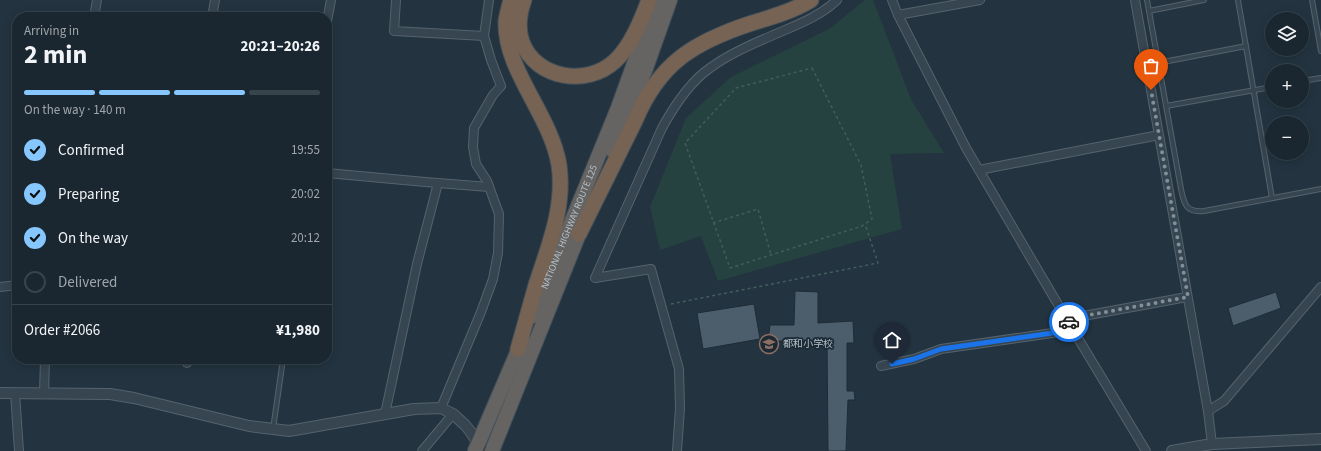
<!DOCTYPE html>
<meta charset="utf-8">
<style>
:root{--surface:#1a2730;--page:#232f38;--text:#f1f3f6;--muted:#9fa5ab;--line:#38444c;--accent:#85c7fe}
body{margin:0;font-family:"Source Sans 3","Noto Sans JP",sans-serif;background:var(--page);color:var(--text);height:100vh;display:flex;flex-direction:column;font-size:15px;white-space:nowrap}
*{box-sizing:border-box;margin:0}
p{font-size:13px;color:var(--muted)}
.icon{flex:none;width:22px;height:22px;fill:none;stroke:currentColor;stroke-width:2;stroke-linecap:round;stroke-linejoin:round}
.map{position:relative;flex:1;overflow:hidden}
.sheet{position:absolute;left:12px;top:12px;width:320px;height:352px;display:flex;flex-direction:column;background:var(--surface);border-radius:16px;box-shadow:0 2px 10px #0003,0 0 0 1px var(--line)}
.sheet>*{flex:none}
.fabs{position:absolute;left:1265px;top:12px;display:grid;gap:8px}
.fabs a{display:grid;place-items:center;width:44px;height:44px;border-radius:50%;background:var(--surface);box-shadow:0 2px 10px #0003,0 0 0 1px var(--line);font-size:20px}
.pin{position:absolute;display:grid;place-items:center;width:34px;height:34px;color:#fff;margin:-41px -17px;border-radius:50% 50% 50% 0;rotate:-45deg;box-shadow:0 0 4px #0007}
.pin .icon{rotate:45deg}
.courier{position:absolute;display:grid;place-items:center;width:40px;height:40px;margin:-20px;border:3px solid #1a73e8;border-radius:50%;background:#fff;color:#222;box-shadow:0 1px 5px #0007}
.head em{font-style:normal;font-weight:700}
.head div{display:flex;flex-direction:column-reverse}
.head{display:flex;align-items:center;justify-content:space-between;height:68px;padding:0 12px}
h1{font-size:26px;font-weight:700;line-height:30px}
.bar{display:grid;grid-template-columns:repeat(4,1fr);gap:6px 4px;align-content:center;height:48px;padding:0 12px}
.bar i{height:5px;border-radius:3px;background:var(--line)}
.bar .on{background:var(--accent)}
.bar p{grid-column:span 4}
.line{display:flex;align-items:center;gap:10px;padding:0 12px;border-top:1px solid var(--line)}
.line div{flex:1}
ol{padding:0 12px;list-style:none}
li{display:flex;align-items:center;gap:12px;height:44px}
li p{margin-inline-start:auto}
li .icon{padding:4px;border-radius:50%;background:var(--accent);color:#111;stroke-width:4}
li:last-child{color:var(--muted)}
li i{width:22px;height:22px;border:2px solid var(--line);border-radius:50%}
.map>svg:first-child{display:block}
</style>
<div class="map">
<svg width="1321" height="451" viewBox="0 0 1321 451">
<rect width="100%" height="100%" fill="#233440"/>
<path fill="#254140" d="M865 0H873L911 99 944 153 890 154 902 229 718 281 701 236 660 250 650 207 686 118 731 77 829 29Z"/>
<g fill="#4c5e6b" stroke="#1e2c37">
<path d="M795 291 818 292V323L853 321 854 343H847V391H854L855 400H848L846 451H828L827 341H768L770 325H794Z"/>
<path d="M1276 292 1281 308 1233 326 1228 308Z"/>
<path d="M754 304 760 339 703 349 697 313Z"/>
</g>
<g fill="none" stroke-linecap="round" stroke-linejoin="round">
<g stroke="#55636d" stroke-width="6">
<g id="service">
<path d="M1147 0 1181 189C1184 204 1186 213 1204 211L1321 189"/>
<path d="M1238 0 1272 198"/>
<path d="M1312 0 1321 51"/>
<path d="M1149 11 1204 0"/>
<path d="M1158 63 1246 46"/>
<path d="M1302 81 1321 78"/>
<path d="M1166 106 1272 87"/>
<path d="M273 429 283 359"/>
</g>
</g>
<g stroke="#55636d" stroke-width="10">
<g id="minor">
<path d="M396 0 394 31 484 36"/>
<path d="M892 0 898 15 966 148 1073 330 1146 451"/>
<path d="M1135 0 1208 411 1212 444"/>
<path d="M898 15 980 0"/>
<path d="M94 17 97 0"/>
<path d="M212 17 215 0"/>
<path d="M327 21 331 0"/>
<path d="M979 170 1159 135"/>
<path d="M327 173 425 182 489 187"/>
<path d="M0 287 17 285"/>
<path d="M1067 319 1187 297"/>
<path d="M187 363V359"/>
<path d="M881 366 914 359 941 349 1073 330"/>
<path d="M15 393 19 451"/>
<path d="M44 393 45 359"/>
<path d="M441 408 481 312 493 279 498 253 499 214 487 181 476 164 473 147 474 128 493 95 501 86 491 60 484 36 489 0"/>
<path d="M1208 411 1224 401 1321 287"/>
<path d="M385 414 417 264 438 183"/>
<path d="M422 451 453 414"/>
<path d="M677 451 680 408 679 369 651 269 595 278 662 128C673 108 691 81 710 68 730 53 755 43 778 33 799 24 820 16 837 0"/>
</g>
</g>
<g stroke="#55636d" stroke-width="12">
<g id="tertiary">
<path d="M0 393 110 394 134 398 249 426 289 431 414 409 441 408 453 414 465 425 470 431 483 451"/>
<path d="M1172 451 1212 444 1321 439"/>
</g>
</g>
<g stroke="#42505a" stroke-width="16">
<g id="trunk">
<path d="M613 151 646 68 670 0"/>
<path id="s1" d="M533 316 618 108 657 0"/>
<path d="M475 451 523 339"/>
<path d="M492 451 583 224"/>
</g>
</g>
<g stroke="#42505a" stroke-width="17">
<g id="motorway">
<path d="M511 0C509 7 507 14 506 21 504 70 551 115 559 165 565 207 549 245 536 285 530 307 524 328 518 349"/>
<path d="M524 0C519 14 517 28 522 42 536 79 587 87 615 61 631 46 641 21 649 0"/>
<path d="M579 234 635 121C659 63 694 42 752 23 772 17 793 11 811 0"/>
</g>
</g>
<g stroke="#435d5c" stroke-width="1.5" stroke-dasharray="3 3" stroke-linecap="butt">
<path d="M812 68 861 165 872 219 862 226 730 268 685 143 736 88Z"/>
<path d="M713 223 758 209 771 255"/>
<path d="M671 304 878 263 865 224"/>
</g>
<use href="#service" stroke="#374550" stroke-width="4"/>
<use href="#minor" stroke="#374550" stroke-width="8"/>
<use href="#tertiary" stroke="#374550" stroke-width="10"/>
<use href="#trunk" stroke="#666462" stroke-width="14"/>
<use href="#motorway" stroke="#766354" stroke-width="15"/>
</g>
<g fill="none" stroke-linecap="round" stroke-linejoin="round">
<path stroke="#818f9a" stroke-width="4" stroke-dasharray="0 7.2" d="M1069 322 1067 319 1188 297 1151 90"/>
<path stroke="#1a73e8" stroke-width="5" d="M892 364 914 359 941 349 1073 330 1069 322"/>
</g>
<defs>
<g id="school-ring" transform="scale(1)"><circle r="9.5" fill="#1c2a35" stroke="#8d6e63" stroke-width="1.5"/><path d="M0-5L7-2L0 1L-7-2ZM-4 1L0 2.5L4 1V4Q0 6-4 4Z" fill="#8d6e63"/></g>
</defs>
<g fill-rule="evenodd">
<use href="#school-ring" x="769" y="344"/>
</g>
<g text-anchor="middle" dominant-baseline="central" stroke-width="3.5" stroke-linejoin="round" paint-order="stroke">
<g font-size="10" fill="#b3c0ca" stroke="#1c2a35">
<text stroke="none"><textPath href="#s1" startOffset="96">NATIONAL HIGHWAY ROUTE 125</textPath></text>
</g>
<g font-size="10" fill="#b3c0ca" stroke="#1c2a35" text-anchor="start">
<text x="783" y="344">都和小学校</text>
</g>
</g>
</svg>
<div class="fabs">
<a><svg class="icon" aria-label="layers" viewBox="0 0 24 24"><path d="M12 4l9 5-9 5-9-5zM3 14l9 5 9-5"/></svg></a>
<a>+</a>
<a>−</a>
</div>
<div class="pin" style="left:1151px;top:90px;background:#ea580c"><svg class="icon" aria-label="bag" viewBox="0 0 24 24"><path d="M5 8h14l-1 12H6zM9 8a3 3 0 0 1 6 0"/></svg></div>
<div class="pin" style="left:892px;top:364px;background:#1f2937"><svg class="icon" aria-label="home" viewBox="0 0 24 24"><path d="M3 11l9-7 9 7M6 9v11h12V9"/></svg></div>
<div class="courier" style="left:1069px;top:322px"><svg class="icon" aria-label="car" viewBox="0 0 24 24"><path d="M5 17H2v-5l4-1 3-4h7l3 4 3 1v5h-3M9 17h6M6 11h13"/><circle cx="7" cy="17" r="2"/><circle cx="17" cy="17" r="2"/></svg></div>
<section class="sheet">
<div class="head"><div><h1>2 min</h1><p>Arriving in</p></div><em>20:21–20:26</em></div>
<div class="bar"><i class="on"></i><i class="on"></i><i class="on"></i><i></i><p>On the way · 140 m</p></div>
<ol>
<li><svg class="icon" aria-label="check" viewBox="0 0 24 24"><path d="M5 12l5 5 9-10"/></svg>Confirmed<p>19:55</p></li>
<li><svg class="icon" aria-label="check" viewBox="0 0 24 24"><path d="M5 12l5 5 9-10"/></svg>Preparing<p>20:02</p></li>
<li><svg class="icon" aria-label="check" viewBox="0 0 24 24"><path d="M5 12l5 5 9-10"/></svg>On the way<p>20:12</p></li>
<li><i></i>Delivered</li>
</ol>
<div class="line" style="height:52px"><div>Order #2066</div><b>¥1,980</b></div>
</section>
</div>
